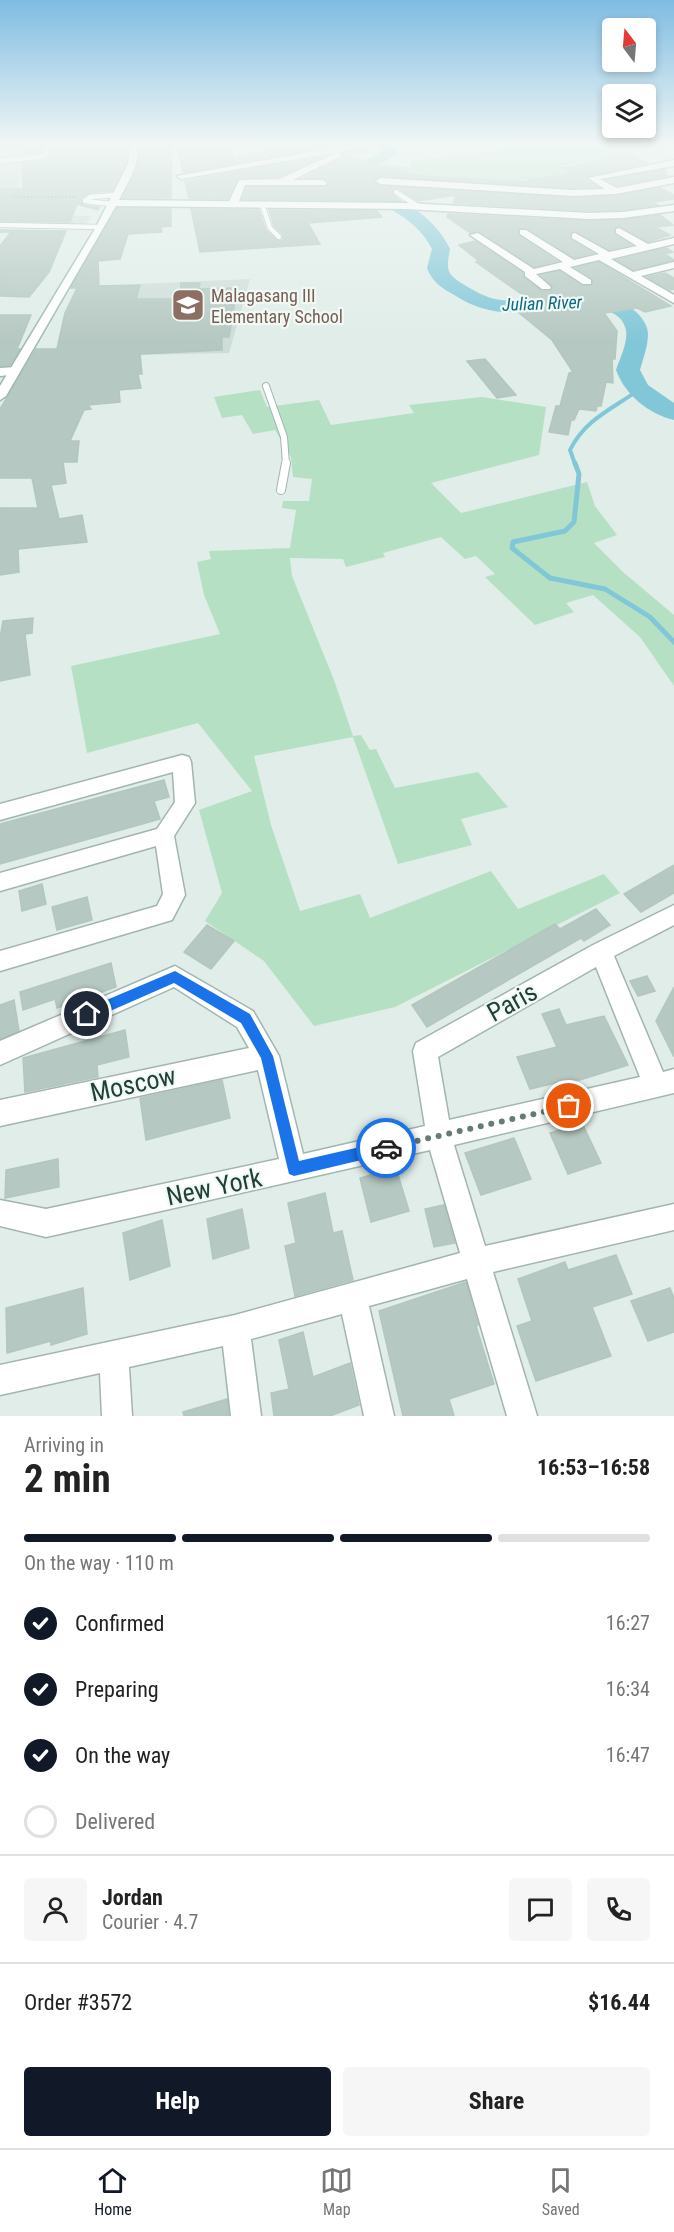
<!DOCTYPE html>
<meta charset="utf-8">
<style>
:root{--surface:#fff;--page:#f6f6f6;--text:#222;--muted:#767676;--line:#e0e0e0;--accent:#111827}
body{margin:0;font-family:"Roboto Condensed",sans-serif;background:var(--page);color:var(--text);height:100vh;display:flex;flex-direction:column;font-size:22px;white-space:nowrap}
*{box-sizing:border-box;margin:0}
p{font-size:20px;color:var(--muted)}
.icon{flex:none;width:33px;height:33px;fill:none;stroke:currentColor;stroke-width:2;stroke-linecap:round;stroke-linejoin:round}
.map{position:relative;height:1416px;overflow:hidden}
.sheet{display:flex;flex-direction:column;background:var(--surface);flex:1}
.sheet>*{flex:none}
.needle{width:39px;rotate:344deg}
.tools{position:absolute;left:602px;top:18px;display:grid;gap:12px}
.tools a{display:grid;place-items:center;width:54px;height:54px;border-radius:6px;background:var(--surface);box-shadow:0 3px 9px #0003;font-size:30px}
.pin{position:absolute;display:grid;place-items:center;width:51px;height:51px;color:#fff;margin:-26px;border:3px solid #fff;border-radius:50%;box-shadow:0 2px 6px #0007}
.courier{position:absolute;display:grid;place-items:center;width:60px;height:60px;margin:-30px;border:4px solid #1a73e8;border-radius:50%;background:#fff;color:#222;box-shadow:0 2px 8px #0007}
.head em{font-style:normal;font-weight:700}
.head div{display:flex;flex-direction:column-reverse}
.head{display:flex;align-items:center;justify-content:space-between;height:102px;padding:0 24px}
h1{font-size:39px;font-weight:700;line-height:45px}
.bar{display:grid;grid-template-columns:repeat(4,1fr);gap:9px 6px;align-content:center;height:72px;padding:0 24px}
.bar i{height:8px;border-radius:4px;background:var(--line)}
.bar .selected{background:var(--accent)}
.bar p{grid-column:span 4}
.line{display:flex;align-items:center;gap:15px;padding:0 24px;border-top:2px solid var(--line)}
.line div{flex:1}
.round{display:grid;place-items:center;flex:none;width:63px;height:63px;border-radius:6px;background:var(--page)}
ol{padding:0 24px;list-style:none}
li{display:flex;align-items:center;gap:18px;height:66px}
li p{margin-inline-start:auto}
li .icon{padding:6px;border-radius:50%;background:var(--accent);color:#fff;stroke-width:4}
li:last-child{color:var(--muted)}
li i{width:33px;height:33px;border:3px solid var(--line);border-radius:50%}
.primary-button{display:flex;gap:12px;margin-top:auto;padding:12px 24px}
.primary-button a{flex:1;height:69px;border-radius:6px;background:var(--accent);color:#fff;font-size:24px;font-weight:700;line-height:69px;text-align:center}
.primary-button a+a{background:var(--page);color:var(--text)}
.tab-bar{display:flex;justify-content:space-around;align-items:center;height:84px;border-top:2px solid var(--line);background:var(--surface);font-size:16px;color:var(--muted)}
.tab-bar a{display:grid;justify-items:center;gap:3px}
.tab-bar .selected{color:var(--accent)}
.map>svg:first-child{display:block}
</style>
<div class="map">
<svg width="674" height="1416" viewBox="0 0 674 1416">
<rect width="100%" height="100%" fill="#e0ede8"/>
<g fill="#ceddd7">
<path d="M51 143 69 162 21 166 18 195 10 215 92 216 84 227 0 226V148Z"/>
<path d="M250 279 229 353 87 356 131 326 138 284Z"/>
</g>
<g fill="#b6e0c4">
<path d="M555 143H658L668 147 562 166 575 173 520 181 410 175 379 168 386 164 411 168V161Z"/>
<path d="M260 390 267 407 319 400 331 425 414 413 409 405 482 397 546 407 539 455 431 483 461 513 587 482 595 506 617 535 594 543 623 572 674 615V686L640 637 593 595 566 603 574 612 535 625 485 577 495 574 476 556 465 559 441 537 383 553 385 557 346 567 343 559 290 558 292 576 334 680 353 736 361 735 370 750 376 749 395 788 478 772 508 807 461 819 472 845 398 864 353 737 254 756 271 825 300 911 360 894 370 918 491 871 518 909 604 874 620 893 395 1007 314 1026 264 961 205 921 222 893 199 810 252 791 198 723 87 753 71 666 220 634 204 595 197 562 211 559 209 551 290 548 296 510 282 508 283 501H309L312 479 293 477 291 457 275 430 253 434 242 415 222 418 214 397Z"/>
</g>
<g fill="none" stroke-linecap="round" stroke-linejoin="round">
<path stroke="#82c7d8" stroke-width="4" d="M575 464 570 450C585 419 614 408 640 389"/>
<path stroke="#82c7d8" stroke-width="5" d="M575 463 579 474 574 522 565 531 513 542 512 548 550 578 605 589 650 617 674 642"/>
<path fill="#82c7d8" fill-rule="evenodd" d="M376 143H392L398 154 358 176 357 181C367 190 379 192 391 197 417 207 438 224 450 249 446 271 446 274 466 286 475 291 485 297 495 299 542 308 587 279 631 308 639 313 648 324 648 334 648 346 643 359 640 370L648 385 674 403V420C649 414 625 395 616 370 620 358 628 343 626 330 618 290 530 314 503 312 486 311 470 305 456 296 443 289 432 282 427 268L432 249C421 227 400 212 377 204 363 198 350 195 341 182L344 171 382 152Z"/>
</g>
<g fill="#b5c8c1" stroke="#b2c7bf" stroke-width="1.5">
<path d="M24 143H45L42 152 22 154Z"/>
<path d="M49 143H126L128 150 126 163 112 191 89 193 81 199 83 205 100 207 98 210 77 204 70 222 0 221V189H23L22 163 47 159 51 153Z"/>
<path d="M172 143 171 198H123L137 166 138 144Z"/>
<path d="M177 143H188L196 148 201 143H232L233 158 292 147 286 143H346L183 173Z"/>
<path d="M367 143H368L369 152 347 155 413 175 424 176 528 182 529 180 575 173 564 168 630 154 648 163 586 177 587 180 598 187 573 188 380 176 374 181 380 186 573 198 616 196 660 188 674 195V199L653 202 658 205 623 210 589 211 453 203 456 195 417 201 396 188 392 193 401 201 242 199 247 187H326L329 182 324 178H303L342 158 344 153 367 147Z"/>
<path d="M321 157 278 177 239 178 228 199 189 198 185 181Z"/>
<path d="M663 170 667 172 662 173 668 176 617 186 607 180Z"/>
<path d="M117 208 171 209V226L161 227 162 232 128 234 120 259 98 261 99 286 140 285 136 299H180L181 283H200L199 289 231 288 230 302H235L229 337H222V350L140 354 142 374H138L141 388 119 390 120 402 88 405 91 409 84 410 70 441H79L77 462H63L66 483 51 485 59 519 82 515 87 542 18 549 19 572 0 575V508H38L32 478H0V409L36 349H57L65 313 77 288H71Z"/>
<path d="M191 209 259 210 266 230 278 241 283 240V235L274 226 269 210 377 211 382 217 308 223 320 244 200 252Z"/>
<path d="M448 214 589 221 623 220 660 215 673 225 655 227 670 235 648 242 620 226 615 227V235L631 245 609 250 574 231 570 233 571 240 593 253 574 258 527 228H520L518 230 519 236 557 261 534 267 479 231 470 233 447 217Z"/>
<path d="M0 230 66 231 49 272 29 297 0 296V246L11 232H0Z"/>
<path d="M475 241 523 273 524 278 542 291H550L553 287 541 275 560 271 582 286H593L592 278 576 268 599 262 671 306 645 312 637 308 604 313 617 331 615 359H612L613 383 606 382 601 406H597L596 411 579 409 574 420H571L568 435 549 432 556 406H560L569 373 573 372 552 340 518 312 541 308 476 262 479 261 459 245Z"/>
<path d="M666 248 673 252 665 254 674 260 633 270 617 260Z"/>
<path d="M665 273 674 278V289L670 290 647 277Z"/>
<path d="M0 315H31L17 349H20L10 365 0 366Z"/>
<path d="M485 359 516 395 497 398 467 361Z"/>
<path d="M33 618 32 633 25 634 30 675 0 681V638L3 621Z"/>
<path d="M164 780 169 797 154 801 160 819 0 864V824Z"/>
<path d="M674 865V893L641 912 624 894Z"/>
<path d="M42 884 46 904 22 911 19 891Z"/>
<path d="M87 897 92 920 57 930 52 907Z"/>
<path d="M596 909 610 925 584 941 581 938 427 1027 412 1005 555 924 560 929Z"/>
<path d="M207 925 234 941 211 969 184 952Z"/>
<path d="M111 963 116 987 57 1008 55 999 23 1010 20 992Z"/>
<path d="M647 976 655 991 638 996 630 981Z"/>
<path d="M674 987V1057L656 1021Z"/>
<path d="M14 1000 19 1031 0 1039V1005Z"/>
<path d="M559 1009 566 1025 604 1016 628 1065 573 1082 572 1079 530 1089 517 1057 557 1047 542 1014Z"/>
<path d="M125 1030 129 1057 97 1065 98 1077 25 1092 23 1058Z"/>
<path d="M222 1080 230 1118 146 1140 140 1098Z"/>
<path d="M582 1123 601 1163 568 1174 550 1133Z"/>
<path d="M514 1138 531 1179 481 1195 465 1153Z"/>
<path d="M58 1159 59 1187 5 1198 6 1170Z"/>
<path d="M396 1168 409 1211 371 1222 360 1178Z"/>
<path d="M325 1193 333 1233 342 1231 353 1280 295 1296 285 1246 296 1243 288 1203Z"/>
<path d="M444 1205 455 1243 434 1247 425 1209Z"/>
<path d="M242 1209 249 1248 213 1259 207 1219Z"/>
<path d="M162 1220 170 1266 130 1280 123 1233Z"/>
<path d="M616 1255 632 1294 592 1307 611 1356 536 1381 517 1326 532 1321 518 1279 565 1262 568 1270Z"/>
<path d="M466 1282 478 1325 476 1326 494 1384 449 1399 454 1416H403L379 1311Z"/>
<path d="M83 1288 87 1334 51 1345V1341L7 1353 6 1308Z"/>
<path d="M670 1288 674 1298V1332L648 1341 631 1301Z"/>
<path d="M303 1332 313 1377 350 1363 359 1405 330 1416H274L271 1393 289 1389 279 1340Z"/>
<path d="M227 1399 229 1416H184L183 1412Z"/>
</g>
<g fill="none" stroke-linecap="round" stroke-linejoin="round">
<g stroke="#a2b5b0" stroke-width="6">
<g id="lane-far2">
<path d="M0 161 44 156 47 153V147"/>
<path d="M396 192 419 207"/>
<path d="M111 204 85 201 90 197 116 195"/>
<path d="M262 204 270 228 279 237"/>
<path d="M0 225 101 227"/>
</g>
</g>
<g stroke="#a2b5b0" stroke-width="8">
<path id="lane-far1" d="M266 386 284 437 286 464"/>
</g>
<g stroke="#a2b5b0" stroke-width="10">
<path id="lane" d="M281 490 286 463"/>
</g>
<g stroke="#a2b5b0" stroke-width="3">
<g id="street">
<path d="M13 143H21L22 145 18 147Z"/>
<path d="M190 143H198L199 144 195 146Z"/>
<path d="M359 143 366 145 338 152 342 154 341 156 293 180H323L327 183 326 185H245L238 204 233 207 228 204 239 180 279 179 338 152 181 179 177 176Z"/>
<path d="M674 160V166L600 179 617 188 674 177V183L616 194 573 196 380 184 376 181 380 178 573 190 605 189 588 178Z"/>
<path d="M619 228 648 244 674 238V244L611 259 633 272 674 262V268L641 276 674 295V303L599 260 570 267 591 280V284H583L560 269 536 274 551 287 550 289H542L525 276V272L470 235 478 233 534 269 563 262 520 234V230H526L574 260 599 254 572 238V234L575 233 609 252 637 246 616 233V229Z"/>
<path d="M15 367 19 368V374L0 376V368Z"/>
<path d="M182 755 189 757 191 762 195 803 174 836 185 895 172 920 0 971V951L157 906 163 894 156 846 0 891V873L157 829 175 802 173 772 0 820V804Z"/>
<path d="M674 905V925L614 956 663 1072 674 1069V1093L454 1145 485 1246 674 1204V1230L493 1272 537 1416H507L467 1279 369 1306 394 1416H364L342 1314 251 1339 261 1416H231L223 1346 129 1367 132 1416H102L100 1373 0 1395V1365L235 1315 460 1253 430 1150 46 1237 0 1226V1200L46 1209 279 1159 258 1070 0 1126V1100L249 1048 237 1027 174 987 0 1065V1041L175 966 253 1011 279 1056 303 1154 425 1126 413 1051 416 1043 593 945ZM596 967 640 1077 449 1120 438 1057Z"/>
</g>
</g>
<g stroke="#9dbab1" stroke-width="3">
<path id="secondary" d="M128 143H136C142 163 127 183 119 200L407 203 589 213 623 212 674 205V211L623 218 589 219 407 209 116 206 6 396 0 400V386L96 227 128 164 130 150Z"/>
</g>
<path stroke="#7db4a5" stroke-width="2" stroke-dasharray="1.5 2" stroke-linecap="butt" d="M13 197H77"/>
<use href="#lane-far2" stroke="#fff" stroke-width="4.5"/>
<use href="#lane-far1" stroke="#fff" stroke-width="6"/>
<use href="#lane" stroke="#fff" stroke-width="8"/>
<use href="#street" fill="#fff" fill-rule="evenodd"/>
<use href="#secondary" fill="#fff" fill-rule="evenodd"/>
</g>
<linearGradient id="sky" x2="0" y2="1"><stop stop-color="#7fbce2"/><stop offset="0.42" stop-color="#f1f7f5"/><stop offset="1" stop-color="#f1f7f5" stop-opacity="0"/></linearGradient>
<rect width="674" height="341" fill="url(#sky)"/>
<path fill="#1a73e8" d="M175 971 250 1014 273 1056 299 1161 386 1141 391 1143 393 1148 391 1153 294 1176 289 1174 261 1058 241 1023 174 983 92 1019H83L81 1014 83 1010Z"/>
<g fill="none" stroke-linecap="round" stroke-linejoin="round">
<path stroke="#637c76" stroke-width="6" stroke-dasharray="0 10.8" d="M386 1148 569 1106"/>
</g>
<defs>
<g id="school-square" transform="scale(1.725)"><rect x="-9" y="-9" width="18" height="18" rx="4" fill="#8d6e63" stroke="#f1f9f5"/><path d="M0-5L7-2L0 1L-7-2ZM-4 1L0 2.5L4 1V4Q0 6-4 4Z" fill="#fff"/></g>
</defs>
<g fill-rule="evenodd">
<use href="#school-square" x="188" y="305"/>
</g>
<g text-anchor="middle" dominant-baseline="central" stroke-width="4.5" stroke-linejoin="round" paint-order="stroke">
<g font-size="18" fill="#785e54" stroke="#f1f9f5" text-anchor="start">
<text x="211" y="295">Malagasang III<tspan x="211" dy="21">Elementary School</tspan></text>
</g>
<g font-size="18" font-style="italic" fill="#126a82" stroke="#f1f9f5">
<text transform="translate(542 303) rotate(-2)">Julian River</text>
</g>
<g font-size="26" fill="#1f3f38" stroke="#f1f9f5">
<text transform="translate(512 1002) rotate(-29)">Paris</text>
<text transform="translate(133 1084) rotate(-12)">Moscow</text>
<text transform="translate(214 1187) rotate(-12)">New York</text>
</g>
</g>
</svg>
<div class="tools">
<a><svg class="needle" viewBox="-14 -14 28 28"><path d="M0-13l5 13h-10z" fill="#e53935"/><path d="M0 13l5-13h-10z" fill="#767676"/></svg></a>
<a><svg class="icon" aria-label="layers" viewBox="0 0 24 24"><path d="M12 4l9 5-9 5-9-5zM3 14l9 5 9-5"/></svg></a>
</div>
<div class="pin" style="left:569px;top:1106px;background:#ea580c"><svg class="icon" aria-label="bag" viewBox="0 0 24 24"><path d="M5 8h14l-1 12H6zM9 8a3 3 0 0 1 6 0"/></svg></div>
<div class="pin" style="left:87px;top:1014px;background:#1f2937"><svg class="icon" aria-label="home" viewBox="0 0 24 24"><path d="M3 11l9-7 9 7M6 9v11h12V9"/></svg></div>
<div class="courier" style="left:386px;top:1148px"><svg class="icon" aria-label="car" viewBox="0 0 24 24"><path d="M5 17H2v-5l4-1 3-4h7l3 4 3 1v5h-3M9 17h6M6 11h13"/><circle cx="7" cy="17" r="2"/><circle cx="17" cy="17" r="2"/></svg></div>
</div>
<section class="sheet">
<div class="head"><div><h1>2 min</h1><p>Arriving in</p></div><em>16:53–16:58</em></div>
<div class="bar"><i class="selected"></i><i class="selected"></i><i class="selected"></i><i></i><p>On the way · 110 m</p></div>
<ol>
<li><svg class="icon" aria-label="check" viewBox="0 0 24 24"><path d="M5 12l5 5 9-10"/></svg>Confirmed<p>16:27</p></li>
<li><svg class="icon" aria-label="check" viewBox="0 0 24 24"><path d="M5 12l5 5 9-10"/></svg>Preparing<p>16:34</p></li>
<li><svg class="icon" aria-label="check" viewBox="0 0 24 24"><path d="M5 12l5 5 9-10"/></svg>On the way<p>16:47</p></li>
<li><i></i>Delivered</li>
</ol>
<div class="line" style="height:108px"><a class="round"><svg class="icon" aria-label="person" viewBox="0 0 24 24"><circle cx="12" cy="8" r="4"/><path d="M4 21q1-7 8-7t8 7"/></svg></a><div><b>Jordan</b><p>Courier · 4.7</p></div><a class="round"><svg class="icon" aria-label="chat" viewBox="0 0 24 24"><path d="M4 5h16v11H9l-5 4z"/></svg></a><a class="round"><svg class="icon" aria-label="phone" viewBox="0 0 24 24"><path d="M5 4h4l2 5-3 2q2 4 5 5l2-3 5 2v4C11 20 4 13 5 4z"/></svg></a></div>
<div class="line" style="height:78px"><div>Order #3572</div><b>$16.44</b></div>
<div class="primary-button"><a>Help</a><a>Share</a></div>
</section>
<nav class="tab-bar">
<a class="selected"><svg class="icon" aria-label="home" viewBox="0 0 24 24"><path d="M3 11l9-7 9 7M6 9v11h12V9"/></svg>Home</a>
<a><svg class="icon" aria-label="map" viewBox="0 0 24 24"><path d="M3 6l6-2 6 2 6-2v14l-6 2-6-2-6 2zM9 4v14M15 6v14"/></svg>Map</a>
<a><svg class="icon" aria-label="saved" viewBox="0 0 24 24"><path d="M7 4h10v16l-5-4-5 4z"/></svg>Saved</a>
</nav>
